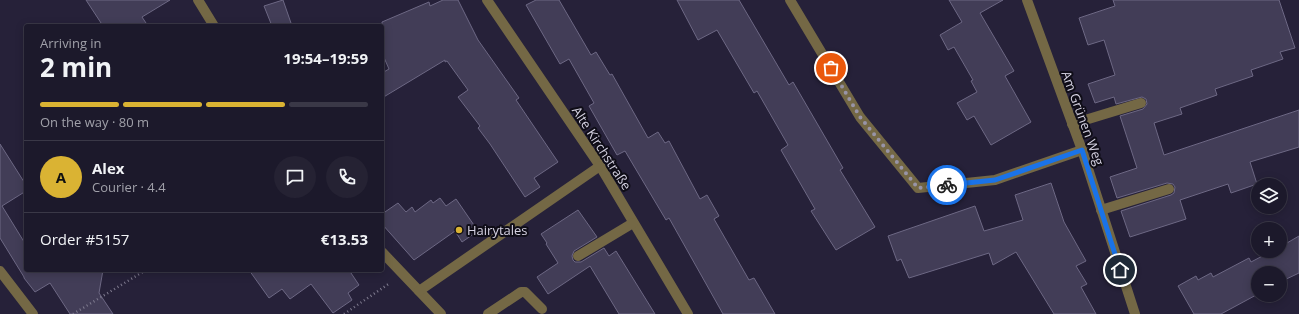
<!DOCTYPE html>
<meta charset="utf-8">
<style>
:root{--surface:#1c192b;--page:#252233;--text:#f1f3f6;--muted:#a0a0a9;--line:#3a3847;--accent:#dab333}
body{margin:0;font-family:"Open Sans",sans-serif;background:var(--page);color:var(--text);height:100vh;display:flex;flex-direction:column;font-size:15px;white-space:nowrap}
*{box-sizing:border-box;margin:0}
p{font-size:13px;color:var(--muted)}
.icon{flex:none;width:22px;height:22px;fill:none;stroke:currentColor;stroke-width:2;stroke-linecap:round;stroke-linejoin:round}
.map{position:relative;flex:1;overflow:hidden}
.details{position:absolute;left:24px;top:24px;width:360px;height:248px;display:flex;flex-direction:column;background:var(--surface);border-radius:4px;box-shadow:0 2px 10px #0003,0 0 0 1px var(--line)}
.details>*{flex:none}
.tools{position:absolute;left:1251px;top:178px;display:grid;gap:8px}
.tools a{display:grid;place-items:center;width:36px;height:36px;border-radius:50%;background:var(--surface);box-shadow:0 2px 10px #0003,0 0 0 1px var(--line);font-size:20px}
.pin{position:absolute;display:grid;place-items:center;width:34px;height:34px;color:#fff;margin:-17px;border:2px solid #fff;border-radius:50%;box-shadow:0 1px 4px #0007}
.courier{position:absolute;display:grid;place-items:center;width:40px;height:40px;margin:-20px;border:3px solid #1a73e8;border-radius:50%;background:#fff;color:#222;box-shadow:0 1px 5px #0007}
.summary em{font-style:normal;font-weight:700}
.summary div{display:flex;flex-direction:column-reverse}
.summary{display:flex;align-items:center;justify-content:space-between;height:68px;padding:0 16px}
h1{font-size:26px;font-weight:700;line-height:30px}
.bar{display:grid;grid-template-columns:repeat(4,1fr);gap:6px 4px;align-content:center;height:48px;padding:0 16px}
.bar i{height:5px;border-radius:3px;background:var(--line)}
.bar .active{background:var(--accent)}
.bar p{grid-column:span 4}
.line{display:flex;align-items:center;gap:10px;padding:0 16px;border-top:1px solid var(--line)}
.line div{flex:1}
.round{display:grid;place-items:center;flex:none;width:42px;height:42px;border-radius:21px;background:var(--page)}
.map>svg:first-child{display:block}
</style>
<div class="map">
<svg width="1299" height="314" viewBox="0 0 1299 314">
<rect width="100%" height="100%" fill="#262139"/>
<g fill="#423d57" stroke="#6d6884">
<path d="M86 0H170L142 17 148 26H103Z"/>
<path d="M283 0 292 26H272L264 6Z"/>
<path d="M443 0H458L478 40 519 98 516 100 558 162 534 178 540 187 525 197 490 144 478 128 480 126 458 97 468 90 447 61 445 62V60L382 98V73L389 69 382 53V22L429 2 430 6Z"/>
<path d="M536 0H559L591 55 596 52 610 75 612 74 648 138 658 132 665 143 669 141 700 199 707 195 719 216 714 219 749 280 754 278 775 314H723L669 218 666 220 625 151 617 155 589 106 594 103 569 59 560 64 526 5Z"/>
<path d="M677 0H739L789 85 793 82 843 168 840 170 875 227 836 250 811 211 815 209 781 150 788 145 757 91 754 93 717 30 698 40Z"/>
<path d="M949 0H1003L980 13 1014 71 1005 76 1031 122 991 145 974 116 967 120 957 103 977 92 971 81 973 80 954 47 948 50 940 35 962 22Z"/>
<path d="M1113 0H1279L1295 48 1280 52 1283 59 1251 70 1253 76 1215 89 1217 95 1180 108 1182 114 1154 123 1164 155 1299 110V147L1250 162 1257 184 1231 193 1228 184 1180 200 1186 219 1130 237 1121 211 1171 195 1174 193 1175 187 1173 184 1167 183 1117 198 1110 177 1137 168 1120 116 1143 109 1147 104 1146 99 1142 97 1116 104 1114 97 1095 103 1088 84 1115 75 1104 40 1088 45 1079 18 1115 6Z"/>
<path d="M0 144 26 185V191L2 206 26 245V270H103L99 293 113 314H70L50 283 35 292 24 278V277L0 238Z"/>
<path d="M1051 183 1064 222 1086 261 1076 266 1087 284 1081 287 1096 314H1054L1016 252 993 265 989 253 909 278 901 259 897 261 888 236 975 206 984 231 1023 220 1015 195Z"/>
<path d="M440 198 446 206 456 199 478 231 462 242 455 231 414 260 382 224V214L398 203 406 212 412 207 415 212 431 200 433 203Z"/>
<path d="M578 210 597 237 574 251 572 256 573 260 575 262H581L604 248 609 256 616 251 655 314H619L590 266 548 294 537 277 558 263 546 244 547 243 541 234Z"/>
<path d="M1299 236V273L1280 282V273H1258V294L1221 314H1194L1178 286 1196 276 1198 280 1211 273 1213 277 1249 258 1251 262 1272 251H1280V247Z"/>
<path d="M249 270H349L359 285 348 293 352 300 333 313 311 284 290 299 282 289 269 298Z"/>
</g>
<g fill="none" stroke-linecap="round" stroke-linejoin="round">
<g stroke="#7f7b8f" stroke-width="2.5" stroke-dasharray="1 3" stroke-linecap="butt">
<path d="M73 314 146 270"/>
<path d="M344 314 390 283"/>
</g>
<g stroke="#746845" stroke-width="10">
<path d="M198 0 214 26"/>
<path d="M487 0 600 166 688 314"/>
<path d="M790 0 860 117 918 188 995 180 1082 150"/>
<path d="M1027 0 1082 150 1135 314"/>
<path d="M1072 124 1141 103"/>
<path d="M1101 210 1169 189"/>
<path d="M382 252 441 314"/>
<path d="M578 256 633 223"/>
<path d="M0 271 33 314"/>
<path d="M419 291 600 166"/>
<path d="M488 314 521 292H525L542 309"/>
</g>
</g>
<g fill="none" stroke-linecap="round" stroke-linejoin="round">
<path stroke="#9894a7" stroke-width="4" stroke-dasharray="0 7.2" d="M831 68 860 117 918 188 947 185"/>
<path stroke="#1a73e8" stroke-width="5" d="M947 185 995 180 1082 150 1120 270"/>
</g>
<circle fill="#dab333" stroke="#0f0d17" stroke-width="1.5" cx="459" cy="230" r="4"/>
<g text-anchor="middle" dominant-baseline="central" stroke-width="4" stroke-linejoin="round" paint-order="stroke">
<g font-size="13" fill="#d5d2e2" stroke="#0f0d17">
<text transform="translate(1083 118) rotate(70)">Am Grünen Weg</text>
<text transform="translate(602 148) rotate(57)">Alte Kirchstraße</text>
</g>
<g font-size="13" fill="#d5d2e2" stroke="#0f0d17" text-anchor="start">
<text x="467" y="230">Hairytales</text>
</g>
</g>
</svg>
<div class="tools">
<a><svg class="icon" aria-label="layers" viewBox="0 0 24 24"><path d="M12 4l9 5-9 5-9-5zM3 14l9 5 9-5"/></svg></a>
<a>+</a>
<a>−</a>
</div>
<div class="pin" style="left:831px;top:68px;background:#ea580c"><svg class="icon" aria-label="bag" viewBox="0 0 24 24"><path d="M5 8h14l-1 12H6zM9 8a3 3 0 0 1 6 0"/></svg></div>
<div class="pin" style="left:1120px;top:270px;background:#1f2937"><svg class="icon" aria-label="home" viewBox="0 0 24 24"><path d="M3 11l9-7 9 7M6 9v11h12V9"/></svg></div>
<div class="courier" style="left:947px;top:185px"><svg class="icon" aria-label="bike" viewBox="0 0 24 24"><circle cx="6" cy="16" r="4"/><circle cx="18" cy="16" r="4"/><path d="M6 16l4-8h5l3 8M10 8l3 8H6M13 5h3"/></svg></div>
<section class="details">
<div class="summary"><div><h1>2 min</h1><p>Arriving in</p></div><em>19:54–19:59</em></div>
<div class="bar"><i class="active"></i><i class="active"></i><i class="active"></i><i></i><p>On the way · 80 m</p></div>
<div class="line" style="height:72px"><b class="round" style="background:var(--accent);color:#111">A</b><div><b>Alex</b><p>Courier · 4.4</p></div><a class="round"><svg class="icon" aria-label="chat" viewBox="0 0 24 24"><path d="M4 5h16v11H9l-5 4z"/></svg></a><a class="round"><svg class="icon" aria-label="phone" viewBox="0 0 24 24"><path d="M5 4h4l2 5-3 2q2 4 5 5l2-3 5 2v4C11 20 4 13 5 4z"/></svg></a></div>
<div class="line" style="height:52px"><div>Order #5157</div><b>€13.53</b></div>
</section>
</div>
